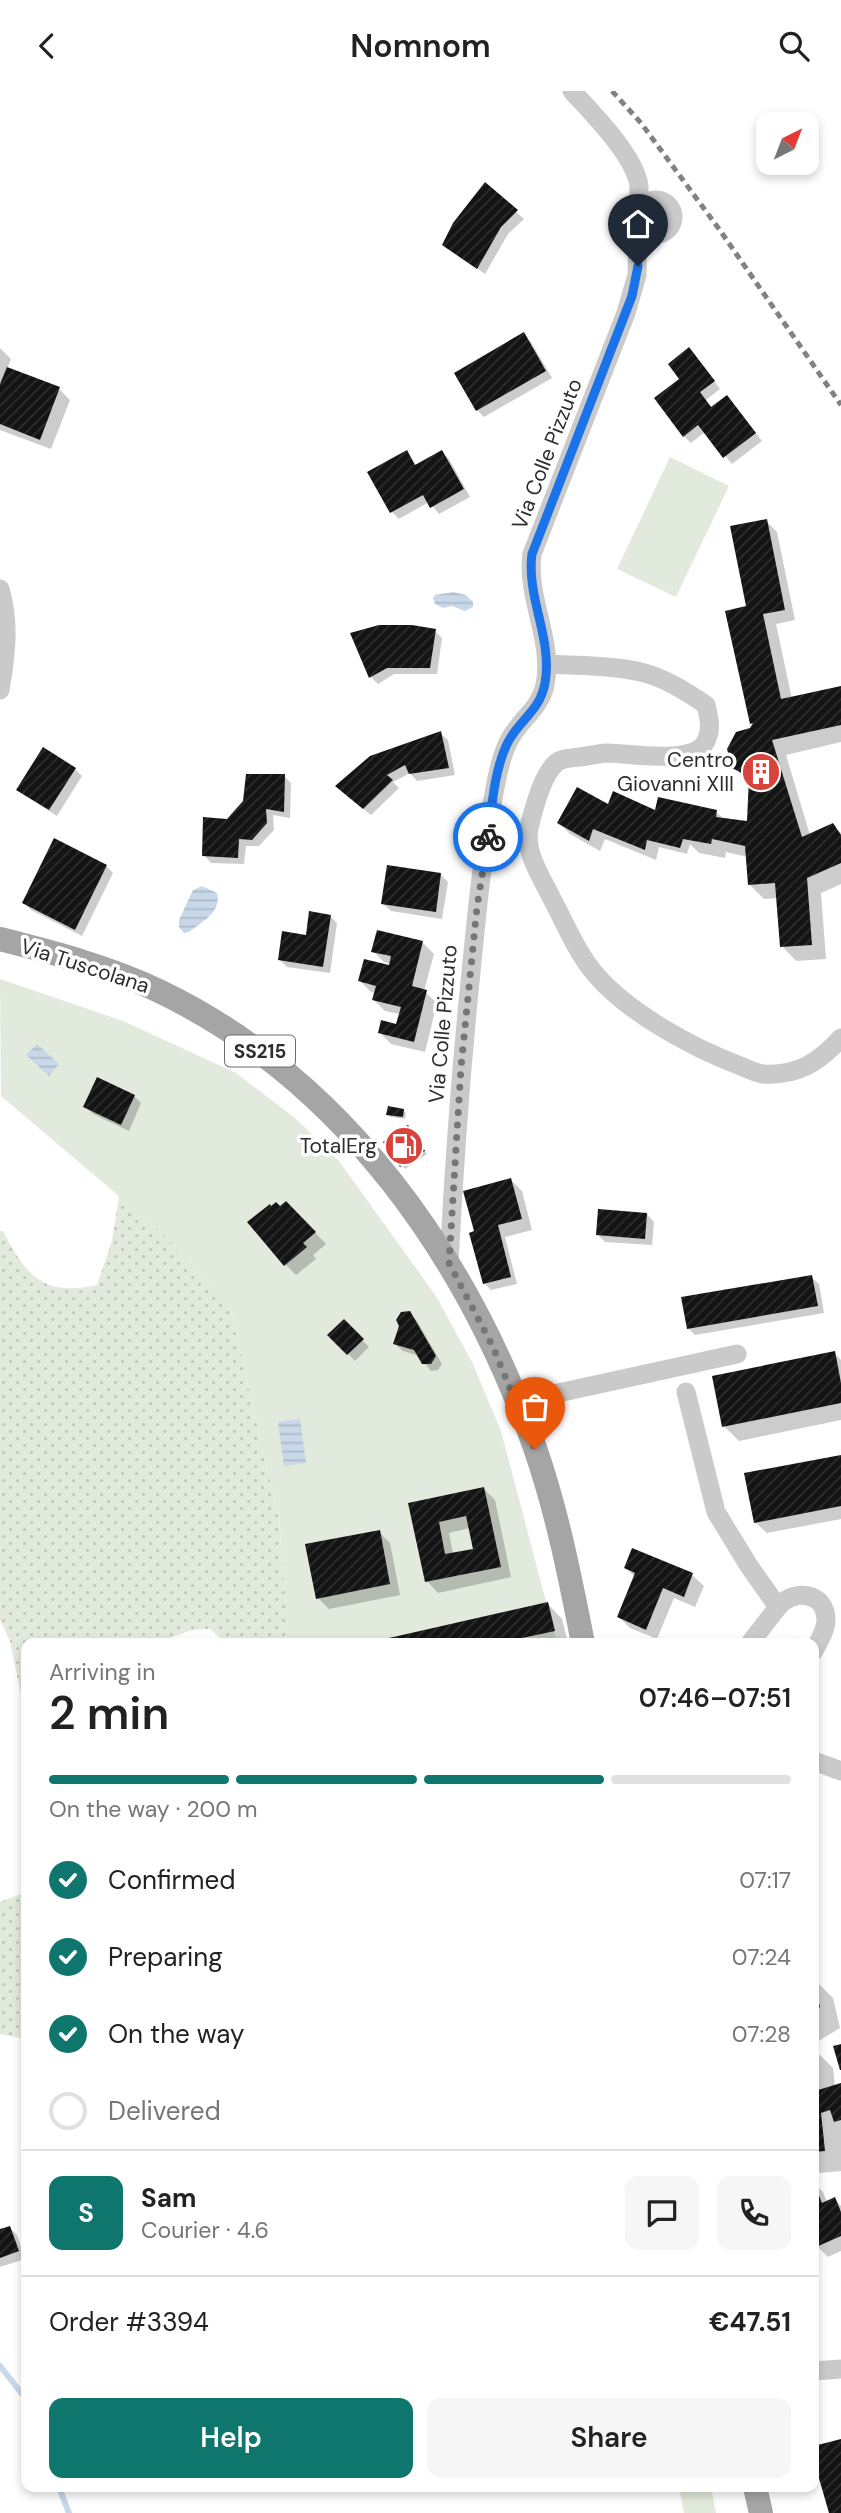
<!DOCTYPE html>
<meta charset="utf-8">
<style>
:root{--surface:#fff;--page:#f6f6f6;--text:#222;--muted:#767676;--line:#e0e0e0;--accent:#0f766e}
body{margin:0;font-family:"DM Sans",sans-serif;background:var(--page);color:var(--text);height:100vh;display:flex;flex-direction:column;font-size:26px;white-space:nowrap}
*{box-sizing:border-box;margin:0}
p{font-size:23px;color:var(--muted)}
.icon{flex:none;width:38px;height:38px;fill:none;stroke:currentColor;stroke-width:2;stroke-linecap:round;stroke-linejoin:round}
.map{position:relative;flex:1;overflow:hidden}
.sheet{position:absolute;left:21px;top:1547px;width:798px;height:854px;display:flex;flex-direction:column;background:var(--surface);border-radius:14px;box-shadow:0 4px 10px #0003}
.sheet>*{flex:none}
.needle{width:46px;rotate:42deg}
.tools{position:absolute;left:756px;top:21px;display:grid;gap:14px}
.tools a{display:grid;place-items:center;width:63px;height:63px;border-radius:14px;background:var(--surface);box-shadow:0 4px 10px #0003;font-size:35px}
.pin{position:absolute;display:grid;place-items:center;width:60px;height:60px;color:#fff;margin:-72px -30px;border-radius:50% 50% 50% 0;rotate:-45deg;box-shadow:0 0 7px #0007}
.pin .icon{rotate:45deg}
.courier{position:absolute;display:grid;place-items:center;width:70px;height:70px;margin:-35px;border:5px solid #1a73e8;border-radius:50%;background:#fff;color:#222;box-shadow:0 2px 9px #0007}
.head em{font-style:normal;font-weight:600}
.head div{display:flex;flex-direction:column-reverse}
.head{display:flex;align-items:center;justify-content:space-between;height:119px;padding:0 28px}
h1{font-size:46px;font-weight:600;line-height:52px}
.bar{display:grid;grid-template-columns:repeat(4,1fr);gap:10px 7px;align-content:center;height:84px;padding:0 28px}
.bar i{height:9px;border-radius:5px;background:var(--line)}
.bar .on{background:var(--accent)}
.bar p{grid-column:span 4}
.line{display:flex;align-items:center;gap:18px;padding:0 28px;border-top:2px solid var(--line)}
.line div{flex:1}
.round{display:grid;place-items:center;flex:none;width:74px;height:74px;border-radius:14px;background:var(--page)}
ol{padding:0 28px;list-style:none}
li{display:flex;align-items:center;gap:21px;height:77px}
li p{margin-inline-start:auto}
li .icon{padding:7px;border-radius:50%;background:var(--accent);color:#fff;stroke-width:4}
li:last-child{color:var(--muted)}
li i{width:38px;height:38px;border:4px solid var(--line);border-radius:50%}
.primary-button{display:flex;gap:14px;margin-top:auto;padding:14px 28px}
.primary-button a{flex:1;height:80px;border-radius:14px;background:var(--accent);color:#fff;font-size:28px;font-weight:600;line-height:80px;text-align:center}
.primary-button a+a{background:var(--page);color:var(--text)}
header{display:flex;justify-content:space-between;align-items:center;height:91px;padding:0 28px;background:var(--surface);font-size:32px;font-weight:600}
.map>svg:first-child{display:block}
</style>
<header><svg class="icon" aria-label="back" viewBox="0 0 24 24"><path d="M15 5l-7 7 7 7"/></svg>Nomnom<svg class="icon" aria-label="search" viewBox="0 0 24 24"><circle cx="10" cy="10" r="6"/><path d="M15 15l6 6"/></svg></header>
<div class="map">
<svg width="841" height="2422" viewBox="0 0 841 2422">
<defs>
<pattern id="grass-dots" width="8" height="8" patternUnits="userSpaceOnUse" patternTransform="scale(1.75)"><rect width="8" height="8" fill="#e1eadc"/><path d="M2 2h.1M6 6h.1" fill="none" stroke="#c1c9bd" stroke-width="1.8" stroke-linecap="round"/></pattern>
<pattern id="water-rules" width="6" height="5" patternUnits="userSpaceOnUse" patternTransform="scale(1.75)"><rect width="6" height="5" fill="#c9d8e8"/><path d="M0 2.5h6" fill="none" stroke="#adbac7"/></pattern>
<pattern id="building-hatch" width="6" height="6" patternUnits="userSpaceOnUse" patternTransform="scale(1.75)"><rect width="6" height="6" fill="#141414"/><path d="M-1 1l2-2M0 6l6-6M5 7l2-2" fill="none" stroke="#2e2e2e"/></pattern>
</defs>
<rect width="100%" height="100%" fill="#fff"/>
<g fill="url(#grass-dots)">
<path d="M119 1105 160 1140 229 1212 279 1428 289 1552H227L210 1538 192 1539 156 1552H26V1629L10 1550 0 1529V1140H3C26 1185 44 1206 97 1194L112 1150Z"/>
<path d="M26 1801V1947L24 1948 0 1943V1811Z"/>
</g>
<g fill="#e1eadc">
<path d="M670 366 729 395 676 506 617 478Z"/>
<path d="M0 888 123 930 236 982 295 1027 339 1070 436 1205 473 1273 501 1340 557 1552H289L279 1428 229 1212 160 1140 1 1005Z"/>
<path d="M679 2396H711L716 2422H684Z"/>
</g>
<g fill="url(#water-rules)">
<path d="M453 501 466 504 473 511V516L465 520 452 515 443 517 435 513 433 507 435 504Z"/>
<path d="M202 795 217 802C222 821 202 831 189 841L184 842 179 836V829L193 799Z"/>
<path d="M37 953 59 973 49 985 26 964Z"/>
<path d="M300 1328 306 1372 284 1375 278 1331Z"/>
</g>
<g fill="#0003" fill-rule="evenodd">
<path d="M485 93 524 128 508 143 485 183 444 154Z"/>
<path d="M523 244 531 251 552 287 484 326 477 319Z"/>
<path d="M0 257 11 268 7 278 59 298 70 309 51 358 0 339Z"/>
<path d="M696 266 720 298 706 309 712 317 727 306 762 350 732 373 705 341 691 352 684 345 682 288Z"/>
<path d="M442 361 449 368 470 406 439 423 429 411 399 428 392 421 406 362 417 375Z"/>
<path d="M766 430 777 441 795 529 776 533 792 608 841 597V651L786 664 810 744 832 734 841 742V793L821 802 826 868 796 870 782 855 778 807 764 808 749 793 748 766 726 761 725 767 699 762 690 753 687 763 659 756 656 769 605 748 600 760 570 743 559 732 609 716 656 721H716L724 728 749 732V691L734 676 754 634 751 632 750 516Z"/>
<path d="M435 540 442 547 437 583H394L378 593 371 586Z"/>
<path d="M440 642 448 649 455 684 417 690 410 682 393 691 399 697 371 724 344 702Z"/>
<path d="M75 678 82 685 57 725 26 705 19 698Z"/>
<path d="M284 685 291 692 290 727 273 724 274 739 259 755H246L244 773 211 772 204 764 228 730Z"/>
<path d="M106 775 113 782 82 845 31 819 24 812Z"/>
<path d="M441 784 448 791 442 828 391 820 383 813Z"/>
<path d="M330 825 337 832 330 882 287 876 280 869Z"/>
<path d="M378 841 423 852 434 863 424 900 437 912 425 961 391 953 380 942 398 935 400 923 385 920 374 909 376 902 371 901 360 890 390 876 391 873 384 871 373 860Z"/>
<path d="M134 1005 141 1012 129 1040 93 1023 86 1016Z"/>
<path d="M403 1019 406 1022 405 1028 391 1026 388 1023Z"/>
<path d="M411 1040 427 1063 405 1078 386 1051Z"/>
<path d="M511 1089 522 1100 532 1139 505 1146 517 1193 491 1199 484 1192 476 1142Z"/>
<path d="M286 1112 326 1153 313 1164 316 1168 296 1184 285 1173 280 1117Z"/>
<path d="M647 1123 654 1131 652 1154 605 1151 597 1143Z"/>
<path d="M811 1186 819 1193 824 1222 695 1244 688 1237Z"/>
<path d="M409 1222 417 1230 442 1273 438 1279 431 1280 419 1265 403 1260 395 1253Z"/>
<path d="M344 1230 369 1256 355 1270 330 1244Z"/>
<path d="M834 1262 841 1269V1329L739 1350 724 1335Z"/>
<path d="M841 1366V1428L767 1442 755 1431Z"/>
<path d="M484 1398 495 1409 511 1486 438 1502 427 1490 410 1414ZM470 1437 475 1459 453 1463 449 1442Z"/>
<path d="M379 1441 390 1452 400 1504 329 1518 318 1507Z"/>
<path d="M633 1459 692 1484 704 1495 695 1516 674 1507 657 1548 630 1537 619 1526 635 1486 626 1477Z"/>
<path d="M548 1513 562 1528 568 1552H370Z"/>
<path d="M814 1888 833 1907 840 1937 817 1951 818 1962 833 1977 835 1996 841 1994V2080L820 2082 814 2076Z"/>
<path d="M814 2092 823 2101 827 2111 835 2108 841 2115V2160L828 2166 817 2155 814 2146Z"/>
<path d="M10 2137 17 2144 25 2168 0 2176V2140Z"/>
</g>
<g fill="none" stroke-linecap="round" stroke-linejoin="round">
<g stroke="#c9d8e8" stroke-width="6">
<path d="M0 2275 26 2308"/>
<path d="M59 2396 69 2422"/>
</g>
</g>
<g fill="url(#building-hatch)" fill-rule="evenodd">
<path d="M485 91 518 119 501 136 477 178 442 154 453 132Z"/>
<path d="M524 241 546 280 476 320 454 282Z"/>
<path d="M689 256 715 290 700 301 711 316 727 304 756 342 723 367 698 334 683 346 654 307 679 288 668 273Z"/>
<path d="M7 276 60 296 40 349 0 333V293Z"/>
<path d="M407 359 415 374 442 359 464 398 430 417 423 404 390 422 367 381Z"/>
<path d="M767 428 785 519 763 523 781 608 841 595V634L772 649 802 746 833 732 841 744V772L807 787 812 854 780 856 775 792 748 794 745 755 712 748 711 753 683 748 680 757 647 749 645 759 593 738 589 750 557 732 577 696 608 713 613 700 655 719 658 706 717 719 716 726 747 730 749 686 732 677 727 658 736 641 750 637 753 632 750 633 725 520 746 515 730 435Z"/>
<path d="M379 534H412L436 538 430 577H387L369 587 350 542Z"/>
<path d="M441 640 449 677 409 683 405 674 387 684 393 689 363 718 335 695 370 665Z"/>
<path d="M43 656 76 677 49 719 16 699Z"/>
<path d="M246 683H285L284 721 266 718 267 732 252 749 239 748 238 767 202 765 203 726 227 728 243 710Z"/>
<path d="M54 747 107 774 75 839 22 812Z"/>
<path d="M387 774 441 782 436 821 381 813Z"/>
<path d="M309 820 331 824 323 876 278 869 282 840 306 844Z"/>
<path d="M377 839 423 850 412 895 427 899 414 951 378 942 381 929 396 933 401 916 372 909 376 895 358 890 364 868 389 874 391 865 371 861Z"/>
<path d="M97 986 135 1004 121 1034 83 1016Z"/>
<path d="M388 1015 404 1018 403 1026 386 1024Z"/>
<path d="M408 1034 425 1060 400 1076 383 1051Z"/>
<path d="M511 1087 522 1128 498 1134 511 1186 483 1193 469 1142 474 1140 463 1100Z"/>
<path d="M286 1110 316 1141 303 1152 307 1156 284 1175 247 1131 270 1113 271 1115 276 1111 280 1115Z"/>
<path d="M598 1118 647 1122 645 1148 596 1144Z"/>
<path d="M812 1184 818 1215 687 1238 681 1206Z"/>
<path d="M410 1220 436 1265 431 1273H422L414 1259 393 1253 399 1235 396 1229 401 1221Z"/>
<path d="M344 1228 364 1248 347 1264 327 1244Z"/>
<path d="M835 1260 841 1292V1312L722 1336 712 1285Z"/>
<path d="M841 1364V1415L754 1432 744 1382Z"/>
<path d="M484 1396 501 1476 425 1491 408 1412ZM466 1425 473 1458 445 1463 439 1431Z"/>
<path d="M380 1439 390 1493 316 1508 305 1453Z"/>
<path d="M632 1457 693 1482 684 1506 663 1497 646 1539 617 1526 635 1482 624 1477Z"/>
<path d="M548 1511 555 1540 498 1552H367Z"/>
<path d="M814 1894 820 1916 814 1920Z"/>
<path d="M841 1953V1979H840L833 1955Z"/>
<path d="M814 1976 818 1999 841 1992V2029L834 2031 830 2019 821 2022 825 2060 814 2061Z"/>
<path d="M814 2092 822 2112 835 2106 841 2121V2145L816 2156 814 2151Z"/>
<path d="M10 2135 19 2160 0 2167V2138Z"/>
<path d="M841 2348V2422H829L814 2370V2355Z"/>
</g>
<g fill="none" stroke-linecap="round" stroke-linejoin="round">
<g stroke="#cacaca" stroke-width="19">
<circle cx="656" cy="126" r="17"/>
<path d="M0 498C10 532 6 564 0 599"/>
<path d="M547 573C578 575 626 574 654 585 673 592 690 603 706 614 709 627 712 638 706 650 694 675 629 662 606 662 597 663 588 665 580 666 571 667 561 667 555 673 542 685 533 720 529 737 524 761 541 785 551 806 565 832 577 862 596 884 629 922 691 956 738 974 746 977 755 982 763 983 798 985 819 971 841 947"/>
<path d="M449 1172C454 1074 461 978 471 881 477 820 483 757 495 697 498 680 502 661 511 646 522 627 540 617 545 594 554 550 526 507 532 463L626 222 637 184 639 95C635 65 593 23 572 0"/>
<path d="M686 1301 716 1421 749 1475 778 1516 750 1552"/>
<path d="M517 1311 737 1263"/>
<path d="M778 1516C794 1497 826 1501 826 1529 826 1540 818 1551 814 1560"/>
<path d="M814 1670 841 1680"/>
<path d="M814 2280 841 2278"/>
</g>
<g stroke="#a5a5a5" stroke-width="24">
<path d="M0 848C55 862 110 876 161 901 345 990 468 1167 535 1357 557 1420 570 1486 583 1552"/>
<path d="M755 2396 761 2422"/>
</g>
<path stroke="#828282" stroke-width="5" stroke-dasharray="7 5" stroke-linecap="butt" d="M612 0 641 32 719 138 841 314"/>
</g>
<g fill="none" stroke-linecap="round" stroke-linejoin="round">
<path stroke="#767676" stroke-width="7" stroke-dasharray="0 12.6" d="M488 746 477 816 461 976 449 1172 493 1256 535 1358"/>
<path stroke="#1a73e8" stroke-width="9" d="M488 746C492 715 494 679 508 651 520 628 540 620 545 592 553 548 526 506 532 463L632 205 638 175"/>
</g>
<defs>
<g id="building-disc" transform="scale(2.0125)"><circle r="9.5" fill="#d8433b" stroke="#fff"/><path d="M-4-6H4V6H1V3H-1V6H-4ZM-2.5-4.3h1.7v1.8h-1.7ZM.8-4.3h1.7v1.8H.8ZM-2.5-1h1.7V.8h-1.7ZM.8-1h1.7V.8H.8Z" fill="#fff"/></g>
<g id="fuel-disc" transform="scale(2.0125)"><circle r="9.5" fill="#d8433b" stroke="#fff"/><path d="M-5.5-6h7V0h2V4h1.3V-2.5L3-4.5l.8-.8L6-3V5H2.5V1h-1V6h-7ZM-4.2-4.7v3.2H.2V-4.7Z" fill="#fff"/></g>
</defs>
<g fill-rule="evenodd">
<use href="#building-disc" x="761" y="681"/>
<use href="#fuel-disc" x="404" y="1055"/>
</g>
<g text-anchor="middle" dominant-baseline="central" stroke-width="7" stroke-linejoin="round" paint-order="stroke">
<rect fill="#fff" stroke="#6c6c6c" stroke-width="2" x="225" y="944.5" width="70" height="31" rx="5"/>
<g font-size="19" font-weight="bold" fill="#2d2d2d">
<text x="260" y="960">SS215</text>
</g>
<g font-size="21" fill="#2d2d2d" stroke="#fff">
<text transform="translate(547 363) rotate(-69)">Via Colle Pizzuto</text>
<text transform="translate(85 875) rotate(18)">Via Tuscolana</text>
<text transform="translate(443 933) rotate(-85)">Via Colle Pizzuto</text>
</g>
<g font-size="21" fill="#2d2d2d" stroke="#fff" text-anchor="end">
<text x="734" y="669">Centro<tspan x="734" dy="24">Giovanni XIII</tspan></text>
<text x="377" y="1055">TotalErg</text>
</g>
</g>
</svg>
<div class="tools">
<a><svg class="needle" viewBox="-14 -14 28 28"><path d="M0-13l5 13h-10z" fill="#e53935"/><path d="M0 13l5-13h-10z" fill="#767676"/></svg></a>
</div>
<div class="pin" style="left:535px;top:1358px;background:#ea580c"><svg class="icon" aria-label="bag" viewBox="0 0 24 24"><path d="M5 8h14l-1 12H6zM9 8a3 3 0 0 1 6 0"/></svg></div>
<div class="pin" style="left:638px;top:175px;background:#1f2937"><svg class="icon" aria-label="home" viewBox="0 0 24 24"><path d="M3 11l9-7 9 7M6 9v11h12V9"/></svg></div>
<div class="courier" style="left:488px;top:746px"><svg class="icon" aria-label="bike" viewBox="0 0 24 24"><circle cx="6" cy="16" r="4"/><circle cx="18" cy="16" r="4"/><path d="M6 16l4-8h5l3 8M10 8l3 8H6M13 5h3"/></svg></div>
<section class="sheet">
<div class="head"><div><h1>2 min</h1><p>Arriving in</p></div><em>07:46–07:51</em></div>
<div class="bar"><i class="on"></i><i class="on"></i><i class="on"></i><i></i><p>On the way · 200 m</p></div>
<ol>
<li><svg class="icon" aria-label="check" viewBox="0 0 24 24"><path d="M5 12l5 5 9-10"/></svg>Confirmed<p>07:17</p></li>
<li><svg class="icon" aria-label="check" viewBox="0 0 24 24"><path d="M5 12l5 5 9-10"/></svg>Preparing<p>07:24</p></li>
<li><svg class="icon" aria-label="check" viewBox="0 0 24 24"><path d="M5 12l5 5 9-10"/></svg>On the way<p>07:28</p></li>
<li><i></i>Delivered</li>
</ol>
<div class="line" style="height:126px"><b class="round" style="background:var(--accent);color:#fff">S</b><div><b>Sam</b><p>Courier · 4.6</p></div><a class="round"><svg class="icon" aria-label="chat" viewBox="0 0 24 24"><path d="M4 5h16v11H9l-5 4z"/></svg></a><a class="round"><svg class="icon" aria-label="phone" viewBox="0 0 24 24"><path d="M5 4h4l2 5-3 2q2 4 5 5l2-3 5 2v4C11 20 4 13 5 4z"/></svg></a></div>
<div class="line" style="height:91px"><div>Order #3394</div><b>€47.51</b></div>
<div class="primary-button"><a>Help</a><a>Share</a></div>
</section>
</div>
